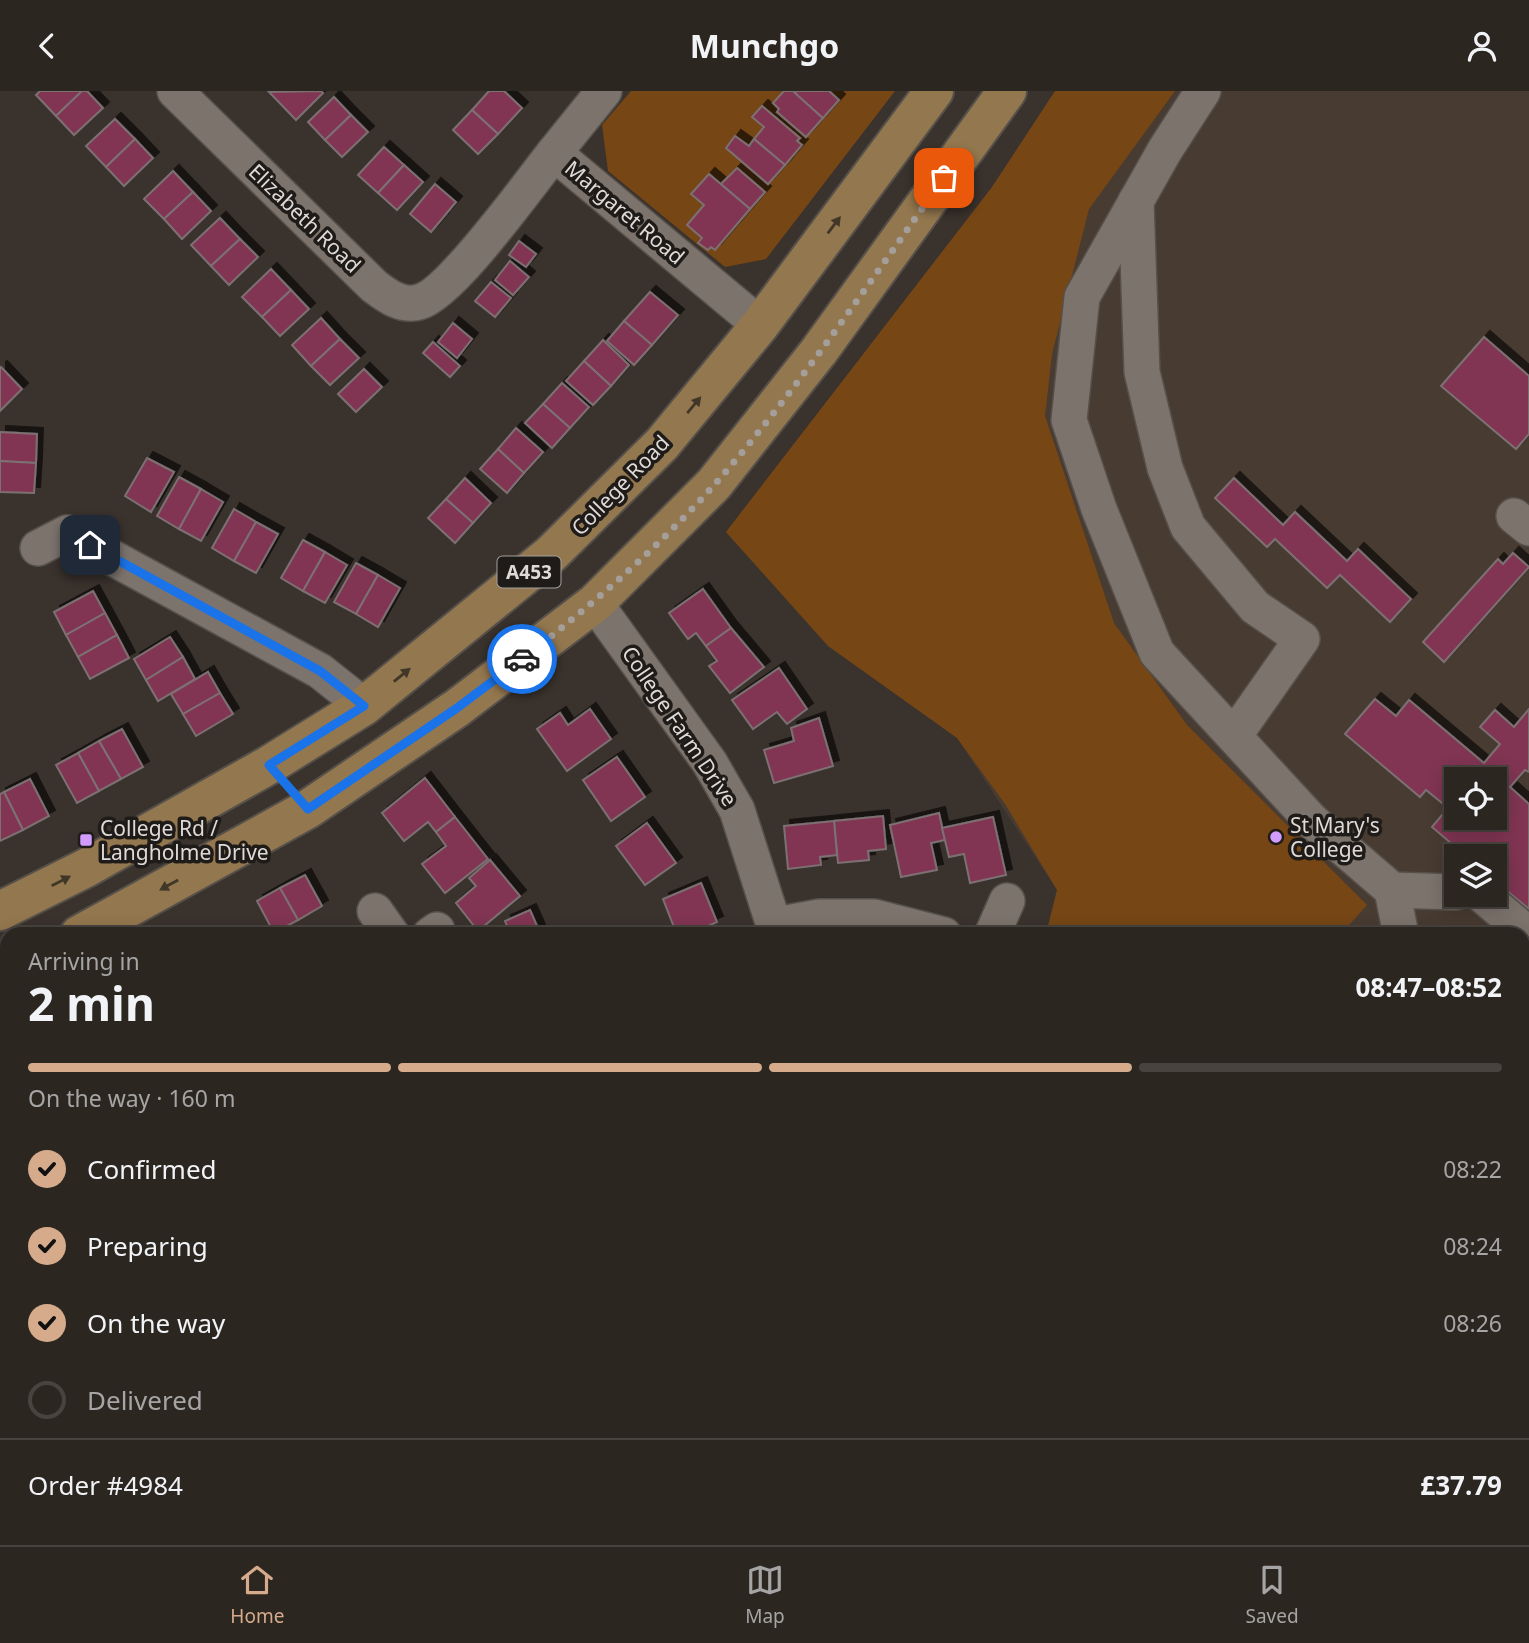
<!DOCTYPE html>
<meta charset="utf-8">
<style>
:root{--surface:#2c2621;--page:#342e2a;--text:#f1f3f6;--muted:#a6a5a5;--line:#48433f;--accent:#d6ab8b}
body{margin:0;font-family:"Noto Sans",sans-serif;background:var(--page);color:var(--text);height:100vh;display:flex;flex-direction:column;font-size:26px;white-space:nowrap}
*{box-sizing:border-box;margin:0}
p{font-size:23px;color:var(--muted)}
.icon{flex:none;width:38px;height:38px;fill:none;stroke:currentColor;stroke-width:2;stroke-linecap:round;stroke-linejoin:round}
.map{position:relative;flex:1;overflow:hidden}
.panel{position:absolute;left:0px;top:836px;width:1530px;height:618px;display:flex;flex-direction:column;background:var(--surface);border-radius:21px 21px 0 0;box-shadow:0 4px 18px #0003,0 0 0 2px var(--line)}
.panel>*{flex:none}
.buttons{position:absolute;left:1444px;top:676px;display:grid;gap:14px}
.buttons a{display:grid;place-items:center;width:63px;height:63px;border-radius:0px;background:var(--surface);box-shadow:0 4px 18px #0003,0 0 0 2px var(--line);font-size:35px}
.pin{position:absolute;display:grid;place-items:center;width:60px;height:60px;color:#fff;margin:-30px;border-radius:14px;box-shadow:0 4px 10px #0006}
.courier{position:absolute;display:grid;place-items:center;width:70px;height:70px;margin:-35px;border:5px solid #1a73e8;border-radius:50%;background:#fff;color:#222;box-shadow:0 2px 9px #0007}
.overview em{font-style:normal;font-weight:700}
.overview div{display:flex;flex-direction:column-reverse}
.overview{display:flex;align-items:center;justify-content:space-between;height:119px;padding:0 28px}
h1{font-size:46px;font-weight:700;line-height:52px}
.bar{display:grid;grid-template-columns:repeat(4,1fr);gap:10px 7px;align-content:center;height:84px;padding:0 28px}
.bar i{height:9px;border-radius:5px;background:var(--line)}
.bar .on{background:var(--accent)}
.bar p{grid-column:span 4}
.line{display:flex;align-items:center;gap:18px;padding:0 28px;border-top:2px solid var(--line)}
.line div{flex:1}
ol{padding:0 28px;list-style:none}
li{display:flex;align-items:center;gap:21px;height:77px}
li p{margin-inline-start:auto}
li .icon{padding:7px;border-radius:50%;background:var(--accent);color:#111;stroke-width:4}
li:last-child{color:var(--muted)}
li i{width:38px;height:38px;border:4px solid var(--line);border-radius:50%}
header{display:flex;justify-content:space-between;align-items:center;height:91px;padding:0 28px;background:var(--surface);font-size:32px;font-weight:700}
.menu{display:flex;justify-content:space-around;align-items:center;height:98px;border-top:2px solid var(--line);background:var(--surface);font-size:19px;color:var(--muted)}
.menu a{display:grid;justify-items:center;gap:4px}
.menu .on{color:var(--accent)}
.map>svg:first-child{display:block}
</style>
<header><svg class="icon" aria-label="back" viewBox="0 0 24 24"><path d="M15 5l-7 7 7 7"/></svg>Munchgo<svg class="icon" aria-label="person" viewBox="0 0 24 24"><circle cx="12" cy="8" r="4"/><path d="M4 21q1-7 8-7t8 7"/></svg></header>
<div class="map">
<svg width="1529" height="1454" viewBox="0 0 1529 1454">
<defs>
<filter id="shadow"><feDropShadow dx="6" dy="-6" stdDeviation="0" flood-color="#0009"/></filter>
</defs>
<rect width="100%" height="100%" fill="#3a322c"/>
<path fill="#483b31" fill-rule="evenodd" d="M1055 0H1529V1454H1452L1437 1447H1522V844L1046 843 1057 799 957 647 828 555 726 441 992 96ZM1456 688H1494V726H1456ZM1456 765H1494V803H1456Z"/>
<g fill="#764615">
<path d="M631 0H895L766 168 725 176 608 80 602 34Z"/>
<path d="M1055 0H1175L1089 118 1052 263 1045 325 1114 532 1187 634 1367 814 1341 843H1046L1057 799 1005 713 957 647 828 555 726 441 992 96Z"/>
<path d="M1529 1376V1454H1486L1469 1447H1522L1523 1383Z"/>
<path d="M829 1447H1437L1452 1454H829Z"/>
</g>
<g fill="#813552" stroke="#7c7073" stroke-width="2" fill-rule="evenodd" filter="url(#shadow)">
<path d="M40 0H82L56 25 36 4Z"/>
<path d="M82 0H87L103 17 74 44 56 25Z"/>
<path d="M321 0 323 2 296 29 269 1Z"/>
<path d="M489 0H504L522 17 498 43 472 19Z"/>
<path d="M784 0H793L823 27 806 46 777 21 779 18 773 12Z"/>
<path d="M797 0H829L839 9 823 27 795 2Z"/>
<path d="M334 6 351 24 325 49 308 31Z"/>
<path d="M762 15 800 47 797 50 802 54 785 74 754 48 764 36 752 26Z"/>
<path d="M472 19 498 43 478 63 453 39Z"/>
<path d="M351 24 368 41 342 66 325 49Z"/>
<path d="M115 28 135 48 106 76 86 55Z"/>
<path d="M735 45 749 55 754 48 785 74 768 93 726 57Z"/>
<path d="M135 48 153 67 124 95 106 76Z"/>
<path d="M384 56 404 74 378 102 358 84Z"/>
<path d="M404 74 423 91 397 119 378 102Z"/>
<path d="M737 77 765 101 750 118 721 93Z"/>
<path d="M173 80 193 101 164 128 144 108Z"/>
<path d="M709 83 750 118 715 159 711 156 708 159 698 152 702 147 687 134 704 114 691 103Z"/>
<path d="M435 93 456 111 431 141 410 123Z"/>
<path d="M193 101 211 120 182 148 164 128Z"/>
<path d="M220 127 240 148 211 175 191 154Z"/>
<path d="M240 148 258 166 229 194 211 175Z"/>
<path d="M519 150 536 163 526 176 509 164Z"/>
<path d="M510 170 529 186 513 204 495 189Z"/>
<path d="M271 178 291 199 262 226 242 206Z"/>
<path d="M491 191 511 207 495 226 475 210Z"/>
<path d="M291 199 309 218 280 245 262 226Z"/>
<path d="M650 201 678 224 652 254 624 230Z"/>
<path d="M321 227 340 248 311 275 292 254Z"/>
<path d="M624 230 652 254 634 274 607 250Z"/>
<path d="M453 232 472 248 457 267 438 251Z"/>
<path d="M1484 246 1529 285V343L1516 358 1441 295Z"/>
<path d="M340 248 359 267 330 294 311 275Z"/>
<path d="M603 249 629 274 611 295 584 270Z"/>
<path d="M433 251 460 275 450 286 423 262Z"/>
<path d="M584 270 611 295 593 314 566 290Z"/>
<path d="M1 276 22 298 0 320V277Z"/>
<path d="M364 278 382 296 356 321 338 303Z"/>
<path d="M562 292 589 316 570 337 543 313Z"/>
<path d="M543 313 570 337 552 357 525 332Z"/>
<path d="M516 337 543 361 524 382 498 358Z"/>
<path d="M0 341 37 343 36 372 0 370Z"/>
<path d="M498 358 524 382 507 402 480 378Z"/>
<path d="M147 367 174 381 151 421 125 405Z"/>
<path d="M0 370 36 372 34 402 0 401Z"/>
<path d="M179 386 201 398 179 438 157 425Z"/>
<path d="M465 387 491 412 473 432 446 408Z"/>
<path d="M1234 387 1283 434 1295 421 1347 470 1358 458 1411 508 1390 531 1340 484 1327 497 1275 448 1267 456 1215 407Z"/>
<path d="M201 398 223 411 201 450 179 438Z"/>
<path d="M446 408 473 432 455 452 428 427Z"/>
<path d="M234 418 256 431 234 470 212 457Z"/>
<path d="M256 431 278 443 256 482 234 470Z"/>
<path d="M303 449 325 461 303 500 281 487Z"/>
<path d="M325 461 347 474 325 512 303 500Z"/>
<path d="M1513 462 1529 476 1444 571 1423 551 1498 468 1503 473Z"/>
<path d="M356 472 378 484 356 523 334 511Z"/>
<path d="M378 484 400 497 378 536 356 523Z"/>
<path d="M703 498 731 537 706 555 696 542 688 548 669 522Z"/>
<path d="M93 500 105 522 66 544 54 521Z"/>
<path d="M105 522 117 544 78 566 66 544Z"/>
<path d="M731 537 764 576 730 602 709 575 717 570 706 555Z"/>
<path d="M117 544 129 567 90 588 78 566Z"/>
<path d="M170 546 183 566 146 589 134 568Z"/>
<path d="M183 566 195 588 158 610 146 589Z"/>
<path d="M779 577 807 618 787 633 777 621 753 638 732 609Z"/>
<path d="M208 581 220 602 183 623 171 603Z"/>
<path d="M220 602 233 623 196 645 183 623Z"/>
<path d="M1375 608 1396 625 1409 609 1484 672 1500 653 1480 636 1495 619 1514 636 1529 618V681L1525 679 1510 696 1529 713V818L1494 789V765H1466L1432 736 1448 717 1426 699 1420 706 1345 643ZM1456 688H1494V726H1456Z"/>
<path d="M590 618 611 648 567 680 537 638 560 622 568 634Z"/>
<path d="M819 627 833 675 774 692 764 659 794 650 791 637Z"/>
<path d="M122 638 143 676 121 688 99 650Z"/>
<path d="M99 650 121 688 99 700 78 662Z"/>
<path d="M78 662 99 700 77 712 56 674Z"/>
<path d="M617 666 645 706 611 730 583 689Z"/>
<path d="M425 687 455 726 436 741 428 731 404 750 382 722Z"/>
<path d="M30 688 49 725 23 739 4 701Z"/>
<path d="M4 701 23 739 0 750V703Z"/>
<path d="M939 722 945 749 931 752 937 779 901 786 890 734Z"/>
<path d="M883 725 886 758 868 760 869 769 838 772 834 730Z"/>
<path d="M455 726 488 768 445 802 422 773 446 755 436 741Z"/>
<path d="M993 726 1006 784 970 792 964 763 949 766 942 737Z"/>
<path d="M834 730 837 764 820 766 821 774 788 778 784 735Z"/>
<path d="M647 732 676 772 645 794 616 755Z"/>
<path d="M490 769 520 805 478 840 456 812 476 795 469 787Z"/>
<path d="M305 784 322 815 298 829 280 797Z"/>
<path d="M701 792 717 831 688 844H677L663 808Z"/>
<path d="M280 797 298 829 274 842 257 810Z"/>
<path d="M530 819 541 844H502L509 840 505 830Z"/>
<path d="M5 962 7 1002 0 1006V965Z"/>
<path d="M7 1189V1217L0 1203V1192Z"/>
<path d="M0 1203 7 1217V1251L4 1246 0 1249Z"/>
<path d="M0 1379 7 1392V1427L2 1430Z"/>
<path d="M136 1447H182L184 1451 178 1454H139Z"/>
<path d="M304 1447H342L345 1454H293Z"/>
</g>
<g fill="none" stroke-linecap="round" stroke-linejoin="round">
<g stroke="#56504b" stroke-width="38">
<g id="minor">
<path d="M175 0 374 195C387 205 402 216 419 211 451 203 529 93 554 62L760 234"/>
<path d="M1203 0 1165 59 1082 206 1069 329 1099 418 1157 562 1312 730 1392 799 1401 844"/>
<path d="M554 62 604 0"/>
<path d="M1136 110 1142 281 1165 377 1188 436 1255 516 1302 548 1234 645"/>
<path d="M1514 425 1529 437"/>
<path d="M38 457 67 442 320 580 364 615"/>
<path d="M595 512 710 672 737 719 777 844"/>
<path d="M1392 799 1456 801"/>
<path d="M1481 803 1529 844"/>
<path d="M375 820 392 844"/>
<path d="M776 834 819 826H874L944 844"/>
<path d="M430 844 437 839"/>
<path d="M992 844 1007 810"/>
<path d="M1522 991 1529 996"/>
<path d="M0 1294 7 1290"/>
<path d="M0 1331 7 1345"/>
<path d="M393 1447 397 1454"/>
<path d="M47 1454 60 1450"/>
<path d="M673 1454 674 1447"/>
</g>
</g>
<g stroke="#56504b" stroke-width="42">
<g id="major">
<path d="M0 820 86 777 269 674 364 615 551 463 662 353 760 234 934 0"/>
<path d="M79 844 308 718 457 617 595 512 714 393 819 260 1007 0"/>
<path d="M0 884 7 881"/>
</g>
</g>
<use href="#minor" stroke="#7c736c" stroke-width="35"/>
<use href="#major" stroke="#93774e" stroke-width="38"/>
</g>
<defs><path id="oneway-solid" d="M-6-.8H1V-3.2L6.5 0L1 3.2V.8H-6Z" transform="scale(1.75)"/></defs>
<g fill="#413728">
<use href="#oneway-solid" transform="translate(834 134) rotate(-53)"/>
<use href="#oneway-solid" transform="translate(694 314) rotate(-50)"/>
<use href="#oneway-solid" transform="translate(402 584) rotate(-39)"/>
<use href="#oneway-solid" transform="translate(61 790) rotate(-27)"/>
<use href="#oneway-solid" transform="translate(169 794) rotate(151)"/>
</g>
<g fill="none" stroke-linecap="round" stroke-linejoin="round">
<path stroke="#a59f9b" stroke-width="7" stroke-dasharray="0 12.6" d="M522 568C591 515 657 458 715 393 799 297 870 190 944 87"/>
<path stroke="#1a73e8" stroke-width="9" d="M90 454 320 580 364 615 269 674 308 718 457 617 522 568"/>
</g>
<g fill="#d29cfd" stroke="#1e1b18" stroke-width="2.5">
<circle cx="1276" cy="746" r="7"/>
<rect x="79" y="742" width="14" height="14" rx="3.5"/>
</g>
<g text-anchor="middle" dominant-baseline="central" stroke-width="7" stroke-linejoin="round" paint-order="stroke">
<rect fill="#1e1b18" stroke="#a5a19e" stroke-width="2" x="497.5" y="465.5" width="63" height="31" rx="5"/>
<g font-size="19" font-weight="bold" fill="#dfdad7">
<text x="529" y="481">A453</text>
</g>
<g font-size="21" fill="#dfdad7" stroke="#1e1b18">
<text transform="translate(625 121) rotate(40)">Margaret Road</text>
<text transform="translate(305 127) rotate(44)">Elizabeth Road</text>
<text transform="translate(620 394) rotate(-46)">College Road</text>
<text transform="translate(680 635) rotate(56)">College Farm Drive</text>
</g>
<g font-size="21" fill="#dfdad7" stroke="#1e1b18" text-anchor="start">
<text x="1290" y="734">St Mary's<tspan x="1290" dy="24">College</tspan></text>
<text x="100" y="737">College Rd /<tspan x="100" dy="24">Langholme Drive</tspan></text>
</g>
</g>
</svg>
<div class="buttons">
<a><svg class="icon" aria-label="locate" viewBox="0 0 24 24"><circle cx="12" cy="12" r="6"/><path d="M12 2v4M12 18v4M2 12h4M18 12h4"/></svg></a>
<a><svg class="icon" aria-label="layers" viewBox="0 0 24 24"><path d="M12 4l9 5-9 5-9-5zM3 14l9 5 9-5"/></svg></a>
</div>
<div class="pin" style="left:944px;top:87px;background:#ea580c"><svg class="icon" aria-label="bag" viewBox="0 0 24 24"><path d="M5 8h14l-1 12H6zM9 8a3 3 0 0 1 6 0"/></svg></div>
<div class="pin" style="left:90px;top:454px;background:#1f2937"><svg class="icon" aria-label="home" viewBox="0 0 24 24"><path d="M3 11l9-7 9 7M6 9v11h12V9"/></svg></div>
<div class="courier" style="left:522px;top:568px"><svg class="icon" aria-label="car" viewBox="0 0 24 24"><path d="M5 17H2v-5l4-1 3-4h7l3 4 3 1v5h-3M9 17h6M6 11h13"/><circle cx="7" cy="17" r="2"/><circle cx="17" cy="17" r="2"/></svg></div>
<section class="panel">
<div class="overview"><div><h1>2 min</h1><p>Arriving in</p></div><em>08:47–08:52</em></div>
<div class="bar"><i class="on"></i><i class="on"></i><i class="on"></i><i></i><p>On the way · 160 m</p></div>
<ol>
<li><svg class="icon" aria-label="check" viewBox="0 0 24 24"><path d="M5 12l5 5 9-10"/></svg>Confirmed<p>08:22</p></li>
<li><svg class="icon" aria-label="check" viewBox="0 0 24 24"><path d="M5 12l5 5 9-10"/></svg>Preparing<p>08:24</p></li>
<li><svg class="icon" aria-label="check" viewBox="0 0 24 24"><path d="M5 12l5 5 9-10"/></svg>On the way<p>08:26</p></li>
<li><i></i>Delivered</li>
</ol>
<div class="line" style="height:91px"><div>Order #4984</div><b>£37.79</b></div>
</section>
</div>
<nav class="menu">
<a class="on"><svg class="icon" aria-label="home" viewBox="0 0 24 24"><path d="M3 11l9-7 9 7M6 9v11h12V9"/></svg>Home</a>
<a><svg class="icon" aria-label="map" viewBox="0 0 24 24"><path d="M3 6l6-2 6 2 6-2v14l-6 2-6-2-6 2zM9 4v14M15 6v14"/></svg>Map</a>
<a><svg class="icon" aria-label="saved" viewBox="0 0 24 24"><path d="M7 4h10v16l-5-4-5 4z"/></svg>Saved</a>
</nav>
